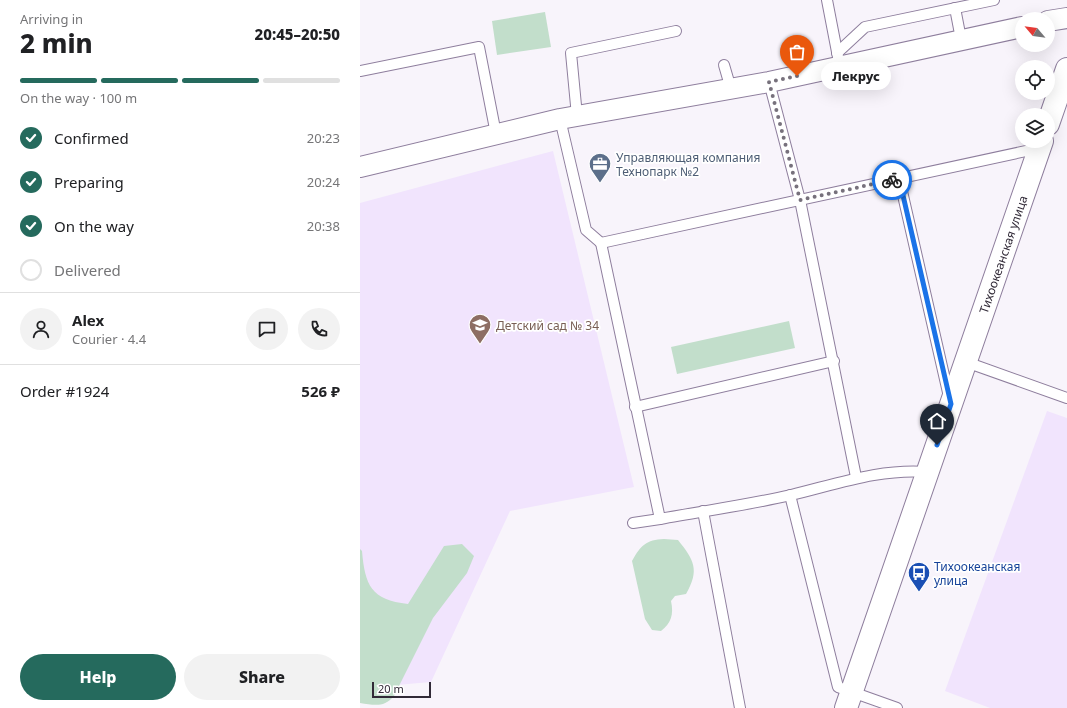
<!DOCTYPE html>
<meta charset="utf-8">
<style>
:root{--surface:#fff;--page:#f2f2f2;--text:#202124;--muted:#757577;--line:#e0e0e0;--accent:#256a5d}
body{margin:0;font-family:"Noto Sans",sans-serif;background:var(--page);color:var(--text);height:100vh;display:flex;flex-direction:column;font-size:15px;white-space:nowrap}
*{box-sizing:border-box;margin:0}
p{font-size:13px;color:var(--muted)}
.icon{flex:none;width:22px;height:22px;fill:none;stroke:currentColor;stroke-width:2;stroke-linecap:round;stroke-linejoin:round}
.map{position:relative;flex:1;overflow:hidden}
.sheet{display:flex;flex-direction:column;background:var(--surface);width:360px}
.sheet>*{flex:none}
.needle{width:26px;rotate:299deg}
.tools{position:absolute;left:655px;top:12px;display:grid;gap:8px}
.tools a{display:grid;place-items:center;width:40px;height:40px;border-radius:50%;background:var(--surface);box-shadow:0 4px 16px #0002;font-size:20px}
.scale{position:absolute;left:12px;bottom:10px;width:59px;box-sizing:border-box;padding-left:4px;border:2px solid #312a37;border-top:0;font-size:11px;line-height:14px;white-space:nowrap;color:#312a37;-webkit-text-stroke:3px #fff;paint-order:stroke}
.pin{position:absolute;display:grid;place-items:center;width:34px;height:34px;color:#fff;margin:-41px -17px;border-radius:50% 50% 50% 0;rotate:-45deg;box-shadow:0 0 4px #0007}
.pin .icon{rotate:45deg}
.courier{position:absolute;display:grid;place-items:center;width:40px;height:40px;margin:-20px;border:3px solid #1a73e8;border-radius:50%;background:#fff;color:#222;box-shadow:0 1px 5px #0007}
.bubble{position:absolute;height:28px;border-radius:14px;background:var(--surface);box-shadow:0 4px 16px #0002;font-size:13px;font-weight:800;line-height:28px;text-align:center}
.summary em{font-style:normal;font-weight:800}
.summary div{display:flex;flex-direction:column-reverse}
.summary{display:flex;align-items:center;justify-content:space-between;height:68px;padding:0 20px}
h1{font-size:26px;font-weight:800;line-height:30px}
.bar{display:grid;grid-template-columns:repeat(4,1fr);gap:6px 4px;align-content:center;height:48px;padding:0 20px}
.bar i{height:5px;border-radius:3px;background:var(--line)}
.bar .on{background:var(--accent)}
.bar p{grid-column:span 4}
.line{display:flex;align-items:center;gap:10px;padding:0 20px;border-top:1px solid var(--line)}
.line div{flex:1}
.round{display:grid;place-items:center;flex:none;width:42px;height:42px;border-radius:21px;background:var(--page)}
ol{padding:0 20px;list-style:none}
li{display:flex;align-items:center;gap:12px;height:44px}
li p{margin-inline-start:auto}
li .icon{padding:4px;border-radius:50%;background:var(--accent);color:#fff;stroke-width:4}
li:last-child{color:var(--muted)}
li i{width:22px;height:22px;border:2px solid var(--line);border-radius:50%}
.action{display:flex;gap:8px;margin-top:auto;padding:8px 20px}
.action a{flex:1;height:46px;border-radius:24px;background:var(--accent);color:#fff;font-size:16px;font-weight:800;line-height:46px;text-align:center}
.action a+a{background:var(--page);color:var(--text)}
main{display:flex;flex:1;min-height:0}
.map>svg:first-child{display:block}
</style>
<main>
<section class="sheet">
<div class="summary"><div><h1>2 min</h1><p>Arriving in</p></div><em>20:45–20:50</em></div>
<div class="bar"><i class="on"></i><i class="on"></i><i class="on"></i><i></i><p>On the way · 100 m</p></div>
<ol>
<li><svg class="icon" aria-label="check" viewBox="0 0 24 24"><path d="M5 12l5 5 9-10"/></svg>Confirmed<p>20:23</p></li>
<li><svg class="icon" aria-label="check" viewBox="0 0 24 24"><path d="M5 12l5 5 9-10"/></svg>Preparing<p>20:24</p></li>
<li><svg class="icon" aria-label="check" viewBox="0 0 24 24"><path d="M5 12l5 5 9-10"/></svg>On the way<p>20:38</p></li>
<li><i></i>Delivered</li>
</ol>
<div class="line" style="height:72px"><a class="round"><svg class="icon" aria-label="person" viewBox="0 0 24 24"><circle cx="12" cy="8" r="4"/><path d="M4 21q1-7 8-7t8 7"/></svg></a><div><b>Alex</b><p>Courier · 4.4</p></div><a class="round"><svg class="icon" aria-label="chat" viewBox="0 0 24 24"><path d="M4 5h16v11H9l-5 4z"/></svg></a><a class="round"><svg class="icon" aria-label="phone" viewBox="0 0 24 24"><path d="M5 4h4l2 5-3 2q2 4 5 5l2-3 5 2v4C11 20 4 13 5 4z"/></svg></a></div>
<div class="line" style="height:52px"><div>Order #1924</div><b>526 ₽</b></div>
<div class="action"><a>Help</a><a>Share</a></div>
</section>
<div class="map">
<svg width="707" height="708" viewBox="0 0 707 708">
<rect width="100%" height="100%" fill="#f8f4fb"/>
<g fill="#f1e4fd">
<path d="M193 151 274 487 150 511 71 682 2 688 0 670V203Z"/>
<path d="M687 411 707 418V708H630L585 691Z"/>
</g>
<g fill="#c2decb">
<path d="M185 12 191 47 137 55 132 21Z"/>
<path d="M429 321 435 348 317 374 311 347Z"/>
<path d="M304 539 318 540C334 560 340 570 326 594L315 596 311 601C314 615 311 623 301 631L292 630 285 619 272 561C281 545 286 540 304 539Z"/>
<path d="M102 544 114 556 107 573 73 618 34 696C24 708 14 705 0 703V549L2 551C5 585 11 600 48 604L84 546Z"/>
</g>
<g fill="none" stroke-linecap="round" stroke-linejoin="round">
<g stroke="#8e7e9d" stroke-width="12">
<g id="lane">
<path d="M467 0 478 57"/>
<path d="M595 8 601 39"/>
<path d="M477 53 505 27 634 0"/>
<path d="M364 65 371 89"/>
<path d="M0 71 119 47 136 134"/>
<path d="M409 82 440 200 496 477"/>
<path d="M217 116 211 53 316 31"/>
<path d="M200 119 226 230 241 243"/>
<path d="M539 178 589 397"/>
<path d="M606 362 707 398"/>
<path d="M275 407 474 361"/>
<path d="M568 472C521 468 477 484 431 495 388 505 343 511 300 519L241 243 680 148"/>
<path d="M430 495 478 687 537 708"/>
<path d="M343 511 380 708"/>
<path d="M273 523 300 519"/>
</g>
</g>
<g stroke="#8e7e9d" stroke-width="22">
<g id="street">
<path d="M688 21 707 18"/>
<path d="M0 167 200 119 409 82 662 27"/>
</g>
</g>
<g stroke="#8e7e9d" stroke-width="24">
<g id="secondary">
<path d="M688 124 707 69"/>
<path id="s1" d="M486 708 682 141"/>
</g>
</g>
<use href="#lane" stroke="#fff" stroke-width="10"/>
<use href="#street" stroke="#fff" stroke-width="20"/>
<use href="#secondary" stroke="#fff" stroke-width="22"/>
</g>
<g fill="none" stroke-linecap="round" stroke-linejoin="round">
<path stroke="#77717c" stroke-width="4" stroke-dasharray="0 7.2" d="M437 76 409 82 440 200 532 180"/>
<path stroke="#1a73e8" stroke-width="5" d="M532 180 539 178 591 404 577 445"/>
</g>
<defs>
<g id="office-pin" transform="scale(1.15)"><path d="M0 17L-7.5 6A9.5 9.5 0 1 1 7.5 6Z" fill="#5c6f8a" stroke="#fff"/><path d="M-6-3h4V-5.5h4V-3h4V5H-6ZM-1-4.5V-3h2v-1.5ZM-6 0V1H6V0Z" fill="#fff"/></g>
<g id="school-pin" transform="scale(1.15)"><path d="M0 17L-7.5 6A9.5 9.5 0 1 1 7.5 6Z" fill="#8d6e63" stroke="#fff"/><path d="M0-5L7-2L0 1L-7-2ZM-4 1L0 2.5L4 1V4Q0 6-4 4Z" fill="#fff"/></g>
<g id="bus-pin" transform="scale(1.15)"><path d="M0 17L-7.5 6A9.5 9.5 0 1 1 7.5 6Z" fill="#1a4fb4" stroke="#fff"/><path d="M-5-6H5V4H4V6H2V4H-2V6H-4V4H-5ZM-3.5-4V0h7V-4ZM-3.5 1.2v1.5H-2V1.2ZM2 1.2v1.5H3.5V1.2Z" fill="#fff"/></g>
</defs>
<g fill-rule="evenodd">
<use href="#office-pin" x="240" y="164"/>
<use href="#school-pin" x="120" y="325"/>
<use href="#bus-pin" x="559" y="573"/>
</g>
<g text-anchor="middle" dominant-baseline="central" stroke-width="3.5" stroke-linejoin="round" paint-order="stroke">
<g font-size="12" fill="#4e5e75" stroke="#fff" text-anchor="start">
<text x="256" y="157">Управляющая компания<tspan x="256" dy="14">Технопарк №2</tspan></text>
</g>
<g font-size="12" fill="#312a37" stroke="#fff">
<text stroke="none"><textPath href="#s1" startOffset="480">Тихоокеанская улица</textPath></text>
</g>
<g font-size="12" fill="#785e54" stroke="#fff" text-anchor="start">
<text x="136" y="325">Детский сад № 34</text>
</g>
<g font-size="12" fill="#164399" stroke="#fff" text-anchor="start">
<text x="574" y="566">Тихоокеанская<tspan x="574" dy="14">улица</tspan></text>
</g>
</g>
</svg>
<div class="tools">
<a><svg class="needle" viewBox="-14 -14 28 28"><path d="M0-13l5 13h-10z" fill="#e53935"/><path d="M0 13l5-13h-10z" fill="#757577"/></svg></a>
<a><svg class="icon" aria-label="locate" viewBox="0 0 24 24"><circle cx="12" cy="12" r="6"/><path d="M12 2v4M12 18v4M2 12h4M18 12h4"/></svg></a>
<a><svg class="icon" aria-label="layers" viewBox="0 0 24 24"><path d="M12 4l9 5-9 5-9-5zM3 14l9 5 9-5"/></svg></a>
</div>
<div class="scale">20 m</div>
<div class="pin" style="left:437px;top:76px;background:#ea580c"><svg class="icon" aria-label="bag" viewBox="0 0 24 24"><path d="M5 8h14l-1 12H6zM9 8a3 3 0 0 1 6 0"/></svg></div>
<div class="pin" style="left:577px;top:445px;background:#1f2937"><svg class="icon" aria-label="home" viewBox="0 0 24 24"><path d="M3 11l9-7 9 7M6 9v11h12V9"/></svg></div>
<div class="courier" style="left:532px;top:180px"><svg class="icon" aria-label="bike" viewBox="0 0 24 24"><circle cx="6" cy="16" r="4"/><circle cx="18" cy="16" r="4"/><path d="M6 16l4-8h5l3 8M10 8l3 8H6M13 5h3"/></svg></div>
<div class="bubble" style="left:461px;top:62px;width:70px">Лекрус</div>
</div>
</main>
